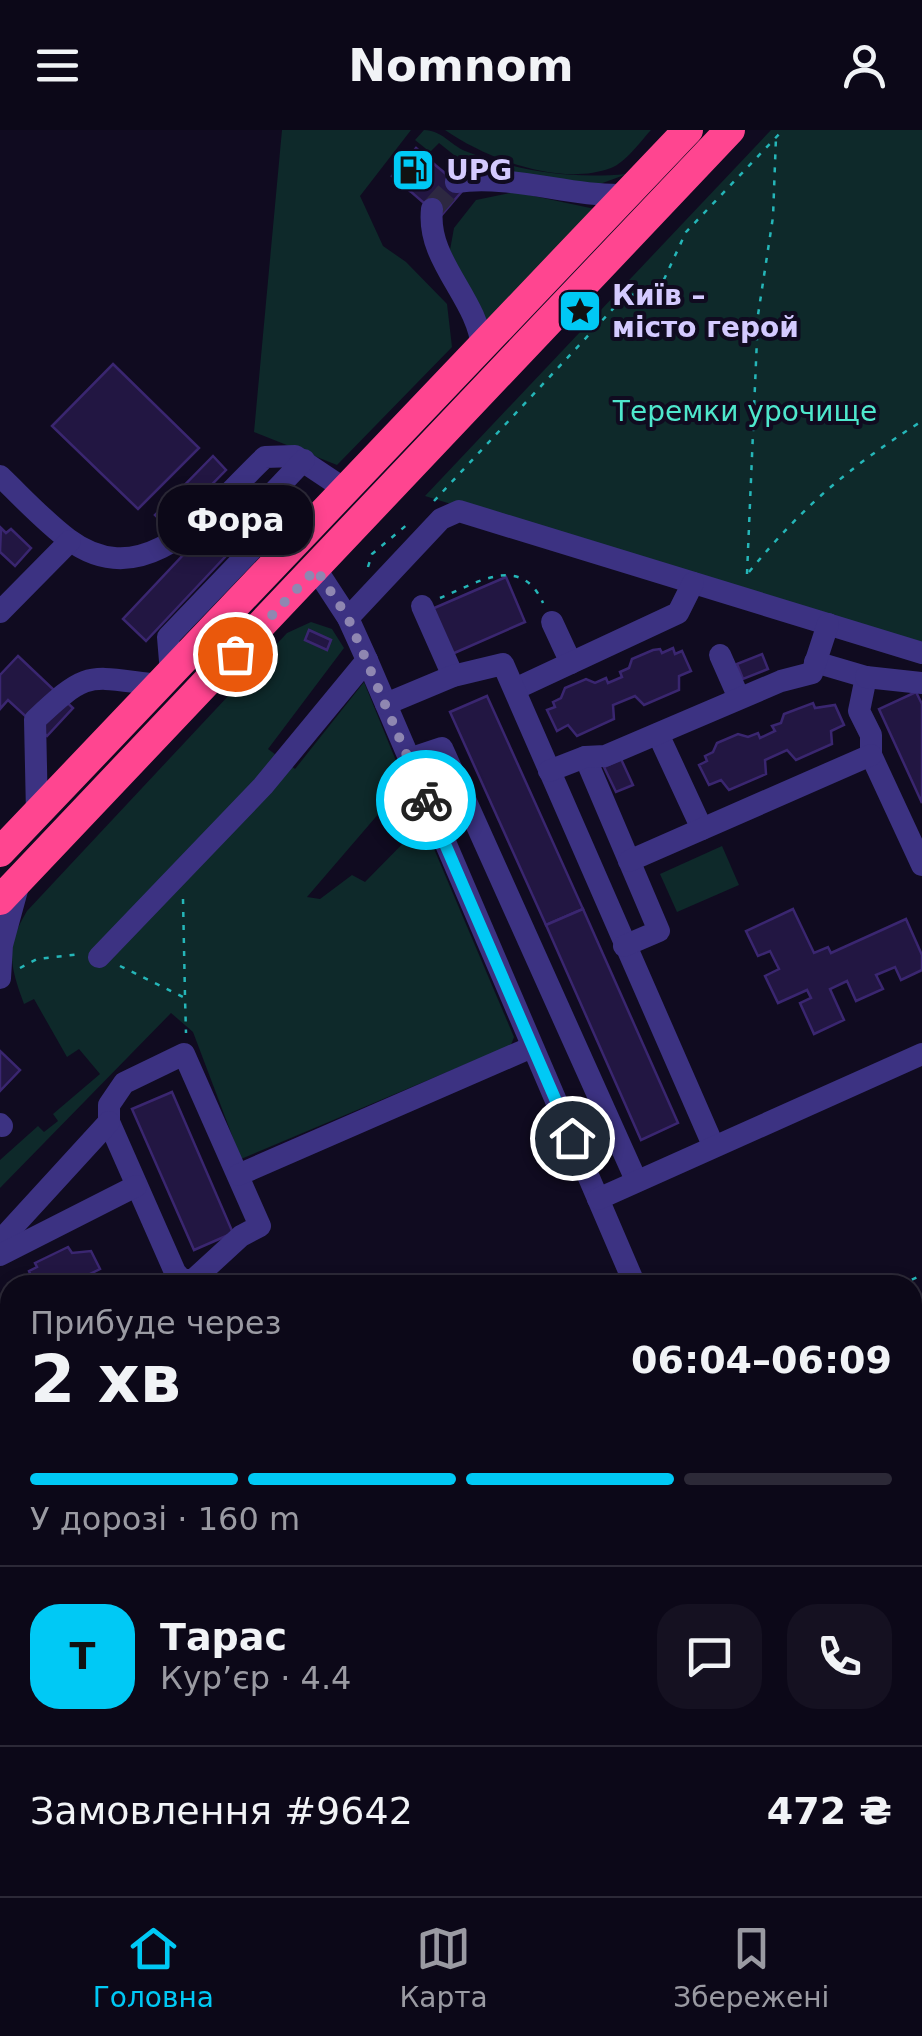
<!DOCTYPE html>
<html lang="uk">
<meta charset="utf-8">
<style>
:root{--surface:#0c0818;--page:#151121;--text:#f1f3f6;--muted:#9a9aa2;--line:#2c2937;--accent:#00c9f5}
body{margin:0;font-family:"DejaVu Sans",sans-serif;background:var(--page);color:var(--text);height:100vh;display:flex;flex-direction:column;font-size:38px;white-space:nowrap}
*{box-sizing:border-box;margin:0}
p{font-size:32px;color:var(--muted)}
.icon{flex:none;width:55px;height:55px;fill:none;stroke:currentColor;stroke-width:2;stroke-linecap:round;stroke-linejoin:round}
.map{position:relative;flex:1;overflow:hidden}
.details{position:absolute;left:0px;top:1145px;width:922px;height:622px;display:flex;flex-direction:column;background:var(--surface);border-radius:30px 30px 0 0;box-shadow:0 5px 15px #0003,0 0 0 2px var(--line)}
.details>*{flex:none}
.pin{position:absolute;display:grid;place-items:center;width:85px;height:85px;color:#fff;margin:-42px;border:5px solid #fff;border-radius:50%;box-shadow:0 2px 10px #0007}
.courier{position:absolute;display:grid;place-items:center;width:100px;height:100px;margin:-50px;border:8px solid #00c9f5;border-radius:50%;background:#fff;color:#222;box-shadow:0 2px 12px #0007}
.bubble{position:absolute;height:70px;border-radius:30px;background:var(--surface);box-shadow:0 5px 15px #0003,0 0 0 2px var(--line);font-size:32px;font-weight:800;line-height:70px;text-align:center}
.summary em{font-style:normal;font-weight:800}
.summary div{display:flex;flex-direction:column-reverse}
.summary{display:flex;align-items:center;justify-content:space-between;height:170px;padding:0 30px}
h1{font-size:65px;font-weight:800;line-height:75px}
.bar{display:grid;grid-template-columns:repeat(4,1fr);gap:15px 10px;align-content:center;height:120px;padding:0 30px}
.bar i{height:12px;border-radius:8px;background:var(--line)}
.bar .selected{background:var(--accent)}
.bar p{grid-column:span 4}
.line{display:flex;align-items:center;gap:25px;padding:0 30px;border-top:2px solid var(--line)}
.line div{flex:1}
.round{display:grid;place-items:center;flex:none;width:105px;height:105px;border-radius:30px;background:var(--page)}
header{display:flex;justify-content:space-between;align-items:center;height:130px;padding:0 30px;background:var(--surface);font-size:45px;font-weight:800}
.dock{display:flex;justify-content:space-around;align-items:center;height:140px;border-top:2px solid var(--line);background:var(--surface);font-size:28px;color:var(--muted)}
.dock a{display:grid;justify-items:center;gap:5px}
.dock .selected{color:var(--accent)}
.map>svg:first-child{display:block}
</style>
<header><svg class="icon" aria-label="menu" viewBox="0 0 24 24"><path d="M4 6h16M4 12h16M4 18h16"/></svg>Nomnom<svg class="icon" aria-label="person" viewBox="0 0 24 24"><circle cx="12" cy="8" r="4"/><path d="M4 21q1-7 8-7t8 7"/></svg></header>
<div class="map">
<svg width="922" height="1766" viewBox="0 0 922 1766">
<rect width="100%" height="100%" fill="#100b20"/>
<g fill="#0e292a">
<path d="M282 0H411L360 66 383 116 406 132 447 174 452 217 337 335 254 302Z"/>
<path d="M424 0C441 0 451 15 465 21 520 42 570 49 627 44L600 54 561 55 464 33 439 13 430 22 415 10Z"/>
<path d="M445 0H651C640 12 626 32 611 38 560 57 487 29 445 0Z"/>
<path d="M771 0H922V519L425 366Z"/>
<path d="M515 62 595 79 485 197 450 120 454 98 476 70Z"/>
<path d="M311 492 332 499 344 518 268 619 295 639 364 552 405 653 307 767 320 769 352 745 365 752 423 693 514 907 511 915 241 1029 193 902 171 883 0 1058V1030L38 996 44 1002 58 991 53 984 100 944 79 919 67 927 34 869 24 874C10 836 5 817 27 781L287 503Z"/>
<path d="M722 716 739 755 677 782 660 744Z"/>
</g>
<g fill="#221642" stroke="#3a2670" stroke-width="2.5">
<path d="M416 18 434 34 410 61 392 46Z"/>
<path d="M434 34 464 59 440 87 410 61Z"/>
<path d="M113 234 199 318 138 379 52 296Z"/>
<path d="M213 326 226 340 182 385 168 372Z"/>
<path d="M168 372 182 385 169 399 155 385Z"/>
<path d="M217 389 240 411 146 511 123 489Z"/>
<path d="M1 398 6 403 11 399 31 418 15 436 0 422Z"/>
<path d="M506 447 525 492 452 524 432 479Z"/>
<path d="M309 500 331 510 327 520 305 510Z"/>
<path d="M673 518 675 524 682 521 691 541 679 546V560L644 575 635 566 613 575 614 589 577 606 568 595 557 601 547 580 555 577 553 572 561 568 565 558 586 549 595 553 606 548 608 553 622 547 620 542 629 538 632 529 653 520 660 519 662 523Z"/>
<path d="M762 524 768 539 743 549 737 534Z"/>
<path d="M18 526 73 578 47 606 8 570 0 579V545Z"/>
<path d="M916 562 922 574V673L879 579Z"/>
<path d="M487 566 583 779 546 795 450 582Z"/>
<path d="M813 573 815 578 835 575 844 595 831 601 832 614 796 630 787 620 765 630 766 644 729 660 721 650 709 655 699 635 707 631 705 626 713 622 717 613 738 604 748 607 758 603 760 608 775 601 772 596 781 593 784 584Z"/>
<path d="M621 629 633 655 616 662 604 637Z"/>
<path d="M583 779 678 993 641 1010 546 795Z"/>
<path d="M793 779 814 823 828 817 831 823 906 789 922 825V840L901 850 895 837 876 845 883 859 856 871 847 851 830 859 844 890 814 904 800 873 811 868 807 860 778 873 765 846 779 839 770 821 758 826 746 801Z"/>
<path d="M0 921 20 940 0 961Z"/>
<path d="M172 962 233 1103 194 1120 132 979Z"/>
<path d="M68 1117 72 1123 91 1121 100 1139 84 1147 88 1155H25L23 1150 31 1146 29 1141 37 1137 35 1133Z"/>
<path d="M0 1233 10 1254V1311L0 1316Z"/>
<path d="M10 1395V1454L0 1465V1406Z"/>
</g>
<g fill="none" stroke-linecap="round" stroke-linejoin="round">
<path stroke="#2d2841" stroke-width="22" stroke-dasharray="22 11" stroke-linecap="butt" d="M432 79 456 52"/>
<g stroke="#25b6b8" stroke-width="2.5" stroke-dasharray="5 8" stroke-linecap="butt">
<path d="M434 371 624 167 660 158 686 102 783 0"/>
<path d="M368 437 372 424 409 393"/>
<path d="M749 442C804 375 848 338 922 291"/>
<path d="M747 444 758 185 773 87 776 7"/>
<path d="M440 468C477 453 521 423 543 473"/>
<path d="M183 769 185 866"/>
<path d="M120 836 185 868 186 903"/>
<path d="M20 838 37 829 80 824"/>
<path d="M900 1155 922 1145"/>
<path d="M912 1560 922 1566"/>
<path d="M822 1766 842 1758"/>
</g>
<g stroke="#3c3282" stroke-width="22">
<path d="M456 52C513 44 569 67 626 65"/>
<path d="M432 79C426 131 478 168 482 218"/>
<path d="M0 346C22 367 44 391 68 409 147 468 212 377 265 327L295 326 346 360"/>
<path d="M259 412 267 369 304 330"/>
<path d="M316 439 348 488 367 530 635 1155"/>
<path d="M422 476 453 546"/>
<path d="M0 482 70 411"/>
<path d="M348 488 441 389 459 381 922 523"/>
<path d="M552 492 571 533"/>
<path d="M720 525 739 568"/>
<path d="M815 532 866 547 859 581 871 605V625L922 735"/>
<path d="M171 543 168 507 259 412 303 405"/>
<path d="M866 547 922 553"/>
<path d="M515 559 678 483 693 453"/>
<path d="M386 574 453 546 503 534 713 1015"/>
<path d="M658 604 702 699"/>
<path d="M585 627 659 801 624 816"/>
<path d="M409 629 442 618 636 1050"/>
<path d="M549 641 585 627 605 626 781 551 812 543 828 494"/>
<path d="M37 683 35 590C90 538 87 547 160 555"/>
<path d="M629 731 871 625"/>
<path d="M99 827 263 656 367 530"/>
<path d="M0 848 2 815 20 749"/>
<path d="M184 924 260 1096 241 1106 193 1150H182L175 1142 109 992V975L124 953Z"/>
<path d="M0 994 2 996"/>
<path d="M238 1045 532 917"/>
<path d="M598 1069 922 924"/>
<path d="M0 1111 109 992"/>
<path d="M0 1125 136 1056"/>
<path d="M912 1525 922 1526"/>
<path d="M894 1758 898 1766"/>
</g>
<g stroke="#ff4590" stroke-width="30">
<path d="M0 722 688 0"/>
<path d="M0 770 730 0"/>
</g>
</g>
<g fill="none" stroke-linecap="round" stroke-linejoin="round">
<path stroke="#8f87b1" stroke-width="10" stroke-dasharray="0 18" d="M235 524 316 439 348 488 426 670"/>
<path stroke="#00c9f5" stroke-width="12" d="M426 670 572 1008"/>
</g>
<defs>
<g id="fuel-square" transform="scale(2.25)"><rect x="-9" y="-9" width="18" height="18" rx="4" fill="#00c9f5" stroke="#100b20"/><path d="M-5.5-6h7V0h2V4h1.3V-2.5L3-4.5l.8-.8L6-3V5H2.5V1h-1V6h-7ZM-4.2-4.7v3.2H.2V-4.7Z" fill="#111"/></g>
<g id="sight-square" transform="scale(2.25)"><rect x="-9" y="-9" width="18" height="18" rx="4" fill="#00c9f5" stroke="#100b20"/><path d="M0-6L1.8-2.2L6-1.7L2.9 1.2L3.7 5.4L0 3.3L-3.7 5.4L-2.9 1.2L-6-1.7L-1.8-2.2Z" fill="#111"/></g>
</defs>
<g fill-rule="evenodd">
<use href="#fuel-square" x="413" y="40"/>
<use href="#sight-square" x="580" y="181"/>
</g>
<g text-anchor="middle" dominant-baseline="central" stroke-width="8" stroke-linejoin="round" paint-order="stroke">
<g font-size="28" font-weight="bold" fill="#d4caff" stroke="#100b20" text-anchor="start">
<text x="446" y="40">UPG</text>
<text x="612" y="165">Київ –<tspan x="612" dy="32">місто герой</tspan></text>
</g>
<g font-size="28" fill="#4ee7cc" stroke="#100b20">
<text x="745" y="281">Теремки урочище</text>
</g>
</g>
</svg>
<div class="pin" style="left:235px;top:524px;background:#ea580c"><svg class="icon" aria-label="bag" viewBox="0 0 24 24"><path d="M5 8h14l-1 12H6zM9 8a3 3 0 0 1 6 0"/></svg></div>
<div class="pin" style="left:572px;top:1008px;background:#1f2937"><svg class="icon" aria-label="home" viewBox="0 0 24 24"><path d="M3 11l9-7 9 7M6 9v11h12V9"/></svg></div>
<div class="courier" style="left:426px;top:670px"><svg class="icon" aria-label="bike" viewBox="0 0 24 24"><circle cx="6" cy="16" r="4"/><circle cx="18" cy="16" r="4"/><path d="M6 16l4-8h5l3 8M10 8l3 8H6M13 5h3"/></svg></div>
<div class="bubble" style="left:158px;top:355px;width:155px">Фора</div>
<section class="details">
<div class="summary"><div><h1>2 хв</h1><p>Прибуде через</p></div><em>06:04–06:09</em></div>
<div class="bar"><i class="selected"></i><i class="selected"></i><i class="selected"></i><i></i><p>У дорозі · 160 m</p></div>
<div class="line" style="height:180px"><b class="round" style="background:var(--accent);color:#111">Т</b><div><b>Тарас</b><p>Кур’єр · 4.4</p></div><a class="round"><svg class="icon" aria-label="chat" viewBox="0 0 24 24"><path d="M4 5h16v11H9l-5 4z"/></svg></a><a class="round"><svg class="icon" aria-label="phone" viewBox="0 0 24 24"><path d="M5 4h4l2 5-3 2q2 4 5 5l2-3 5 2v4C11 20 4 13 5 4z"/></svg></a></div>
<div class="line" style="height:130px"><div>Замовлення #9642</div><b>472 ₴</b></div>
</section>
</div>
<nav class="dock">
<a class="selected"><svg class="icon" aria-label="home" viewBox="0 0 24 24"><path d="M3 11l9-7 9 7M6 9v11h12V9"/></svg>Головна</a>
<a><svg class="icon" aria-label="map" viewBox="0 0 24 24"><path d="M3 6l6-2 6 2 6-2v14l-6 2-6-2-6 2zM9 4v14M15 6v14"/></svg>Карта</a>
<a><svg class="icon" aria-label="saved" viewBox="0 0 24 24"><path d="M7 4h10v16l-5-4-5 4z"/></svg>Збережені</a>
</nav>
